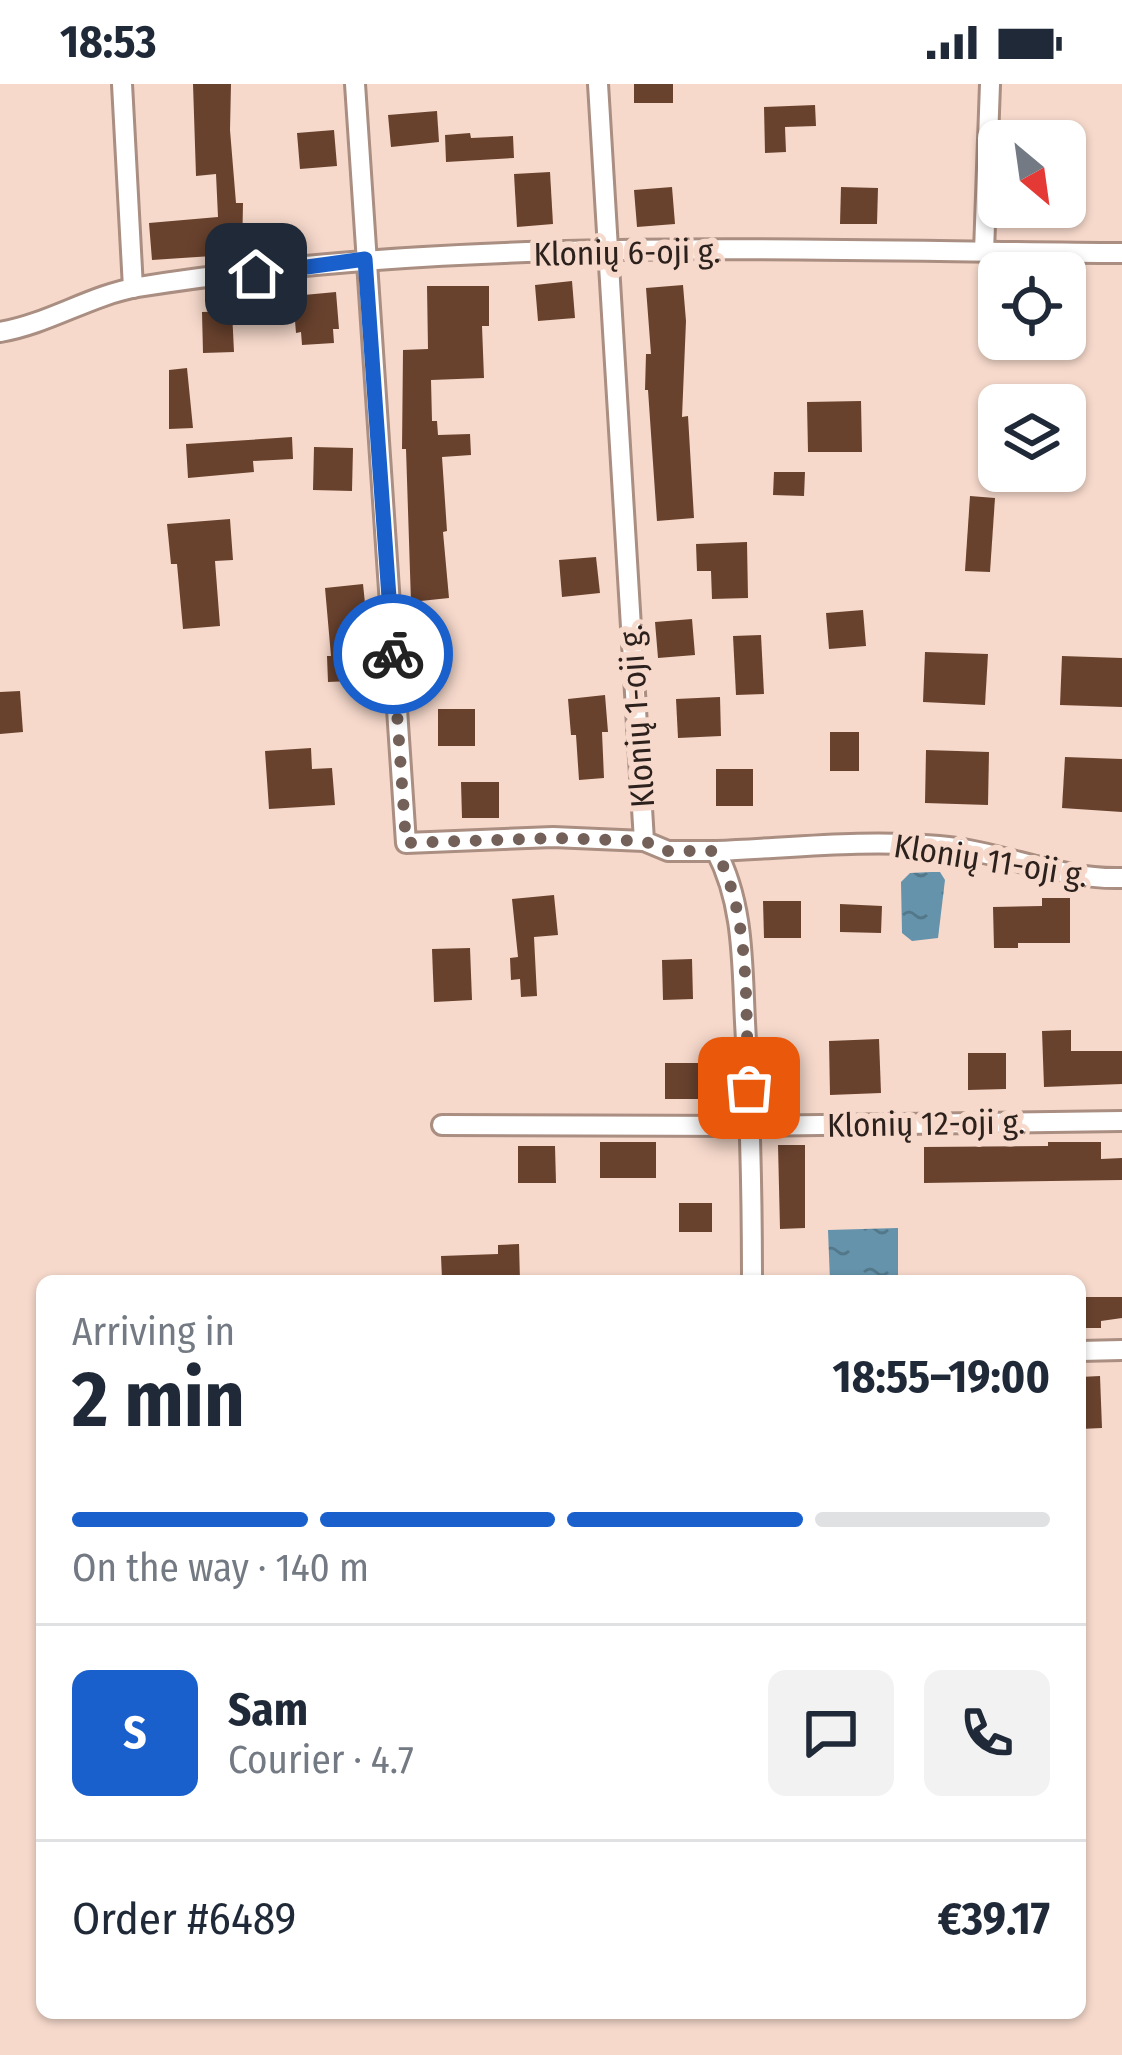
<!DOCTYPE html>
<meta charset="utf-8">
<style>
:root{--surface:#fff;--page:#f2f2f3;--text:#1f2937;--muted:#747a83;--line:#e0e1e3;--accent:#1a60cc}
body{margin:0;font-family:"Fira Sans Condensed",sans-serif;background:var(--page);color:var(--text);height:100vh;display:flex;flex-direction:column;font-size:45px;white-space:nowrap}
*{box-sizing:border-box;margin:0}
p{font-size:39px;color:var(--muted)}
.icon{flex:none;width:66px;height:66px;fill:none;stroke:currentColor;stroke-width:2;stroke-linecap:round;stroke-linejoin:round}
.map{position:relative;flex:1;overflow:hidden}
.drawer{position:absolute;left:36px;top:1191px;width:1050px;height:744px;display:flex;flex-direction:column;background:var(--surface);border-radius:18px;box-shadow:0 3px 9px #0004}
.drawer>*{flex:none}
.needle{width:78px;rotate:151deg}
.buttons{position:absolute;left:978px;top:36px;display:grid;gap:24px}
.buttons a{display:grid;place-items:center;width:108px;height:108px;border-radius:18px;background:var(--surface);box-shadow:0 3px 9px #0004;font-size:60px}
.pin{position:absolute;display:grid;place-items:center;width:102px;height:102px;color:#fff;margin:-51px;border-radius:24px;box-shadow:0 6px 18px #0006}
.courier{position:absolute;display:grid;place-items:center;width:120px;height:120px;margin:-60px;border:9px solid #1a60cc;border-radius:50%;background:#fff;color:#222;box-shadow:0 3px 15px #0007}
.summary em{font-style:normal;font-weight:700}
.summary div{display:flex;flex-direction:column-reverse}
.summary{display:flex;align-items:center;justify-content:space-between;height:204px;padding:0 36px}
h1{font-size:78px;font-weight:700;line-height:90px}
.bar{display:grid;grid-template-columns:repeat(4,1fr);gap:18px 12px;align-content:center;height:144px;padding:0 36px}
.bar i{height:15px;border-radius:9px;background:var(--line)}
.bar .active{background:var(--accent)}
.bar p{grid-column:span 4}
.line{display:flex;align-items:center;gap:30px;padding:0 36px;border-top:3px solid var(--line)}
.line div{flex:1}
.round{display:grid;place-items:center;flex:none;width:126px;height:126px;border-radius:18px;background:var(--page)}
.status{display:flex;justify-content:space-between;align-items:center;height:84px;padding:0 60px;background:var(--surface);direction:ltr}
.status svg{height:33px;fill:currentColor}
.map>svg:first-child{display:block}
</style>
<div class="status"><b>18:53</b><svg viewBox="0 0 49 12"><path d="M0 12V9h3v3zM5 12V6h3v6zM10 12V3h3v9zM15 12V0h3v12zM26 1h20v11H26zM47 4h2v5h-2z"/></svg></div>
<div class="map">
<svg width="1122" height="1971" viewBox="0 0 1122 1971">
<defs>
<pattern id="water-ripples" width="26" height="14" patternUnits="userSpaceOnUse" patternTransform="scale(3)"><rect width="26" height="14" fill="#6593ab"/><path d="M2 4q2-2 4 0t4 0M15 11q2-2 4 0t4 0" fill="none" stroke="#53788a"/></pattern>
</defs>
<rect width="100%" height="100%" fill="#f6d9cb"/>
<g fill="url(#water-ripples)">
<path d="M931 788H940L945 796 938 854 912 857 902 849 901 798 910 789Z"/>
<path d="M898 1144V1197H830L828 1146Z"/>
</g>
<g fill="#69422e">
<path d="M193 0H231L230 46 236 119H243L242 170 152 176 149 139 218 133 216 90 196 92Z"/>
<rect x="634" y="0" width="39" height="19"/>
<path d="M815 21 816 42 785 43 786 68 765 69 764 23Z"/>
<path d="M437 27 439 58 391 63 388 31Z"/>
<path d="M334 46 337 82 300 85 297 49Z"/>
<path d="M470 49 471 54 513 52 514 74 446 78 445 51Z"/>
<path d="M550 88 553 140 517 143 514 90Z"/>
<path d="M672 103 675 140 637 143 634 106Z"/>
<path d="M841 103 878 104 877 140H840Z"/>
<path d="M572 197 575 234 538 237 535 201Z"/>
<path d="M683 201 686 237 682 333 688 332 694 434 657 437 648 306H645L646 270H651L646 204Z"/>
<path d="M427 202H489V242H482L484 294 431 296 432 337H437L438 351 470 350 471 371 442 373 447 447 443 448 449 514 411 518 406 365H402L403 266 428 265Z"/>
<path d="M336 208 339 245H333L334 259 302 261 301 248 296 249 293 212Z"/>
<path d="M232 227 234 268 203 269 202 228Z"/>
<path d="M187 284 193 344 169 345V286Z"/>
<path d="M861 317 862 368H808L807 318Z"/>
<path d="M292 353 293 375 253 377 254 388 188 394 186 360Z"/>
<path d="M314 363 353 364 352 407 313 406Z"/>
<path d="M774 388H805L804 412 773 411Z"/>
<path d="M970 412 995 414 990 488 965 487Z"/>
<path d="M230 435 233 476 215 477 220 542 183 545 177 480H171L167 440Z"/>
<path d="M747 458 748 514 712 515 711 487H697L696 460Z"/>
<path d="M596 473 600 509 562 513 559 476Z"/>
<path d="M363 500 373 596 328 598 327 572H331L325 504Z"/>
<path d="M863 526 866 562 829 565 826 529Z"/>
<path d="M692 535 695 571 658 574 655 538Z"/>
<path d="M761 551 764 610 736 611 733 552Z"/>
<path d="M925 568 988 570 985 621 923 618Z"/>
<path d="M1062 572 1122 574V623L1060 621Z"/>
<path d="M20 607 23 648 0 650V608Z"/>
<path d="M605 611 608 648H602L604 694 579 696 576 651H571L568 615Z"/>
<path d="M720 613 721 652 678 654 676 615Z"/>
<rect x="438" y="625" width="37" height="37"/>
<rect x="830" y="648" width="29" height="39"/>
<path d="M311 664 312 685 332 684 335 721 269 725 265 667Z"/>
<path d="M926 666 989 668 988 721 925 719Z"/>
<path d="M1065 673 1122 675V728L1062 724Z"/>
<rect x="716" y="685" width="37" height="37"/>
<path d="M461 698H499V734H462Z"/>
<path d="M554 811 558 851 534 853 537 912 521 913 520 895 511 896 510 874 518 873 512 815Z"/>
<path d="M1042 814H1070V859H1018V864H994L993 823 1042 822Z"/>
<path d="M763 817H801V854H764Z"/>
<path d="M840 820 882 822 881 849 840 848Z"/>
<path d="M470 864 472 916 434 918 432 865Z"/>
<path d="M692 875 693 915 663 916 662 876Z"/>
<path d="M1071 946V967H1122V1000L1044 1003 1042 947Z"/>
<path d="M879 955 881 1009 830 1011 829 957Z"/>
<path d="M968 969H1006V1005L968 1006Z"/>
<rect x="665" y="979" width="37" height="36"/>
<path d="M791 979 792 1024H767L766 980Z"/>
<rect x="600" y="1058" width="56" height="36"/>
<path d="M1048 1058H1101V1075L1122 1074V1096L924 1099V1063L1048 1062Z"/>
<path d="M778 1061H805V1144L780 1145Z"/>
<path d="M518 1062H555L556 1099H518Z"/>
<rect x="679" y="1119" width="33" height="29"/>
<path d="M519 1160 520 1197 442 1195 441 1172 498 1170V1161Z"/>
<path d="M1080 1213H1122V1234L1101 1237V1244H1080Z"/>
<path d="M1100 1292 1102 1344 1080 1345V1293Z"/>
</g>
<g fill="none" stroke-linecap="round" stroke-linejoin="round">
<g stroke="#a98e81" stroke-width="24">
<g id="minor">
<path d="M122 0 133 204"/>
<path d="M355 0 406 759 553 753 644 757"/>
<path d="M598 0 644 757 668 767H716C744 820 742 880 745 938 750 1025 752 1111 752 1197"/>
<path d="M984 168 990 0"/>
<path d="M0 248C48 240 91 211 138 203 463 151 795 167 1122 169"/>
<path d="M716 767C790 764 865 755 939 762 1001 767 1059 796 1122 794"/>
<path d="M442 1041 751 1042 1122 1037"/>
<path d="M1080 1267 1122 1266"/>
</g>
</g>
<use href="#minor" stroke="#fff" stroke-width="18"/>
</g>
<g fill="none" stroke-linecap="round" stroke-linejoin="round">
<path stroke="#736159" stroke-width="12" stroke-dasharray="0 21.6" d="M393 570 406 759 553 754 644 757 668 767H716C753 836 744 927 749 1004"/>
<path stroke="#1a60cc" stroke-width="15" d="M256 190 365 175 393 570"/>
</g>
<g text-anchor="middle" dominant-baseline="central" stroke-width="12" stroke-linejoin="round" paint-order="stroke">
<g font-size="33" fill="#2c211c" stroke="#f6d9cb">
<text transform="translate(627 169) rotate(-1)">Klonių 6-oji g.</text>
<text transform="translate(637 632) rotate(-94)">Klonių 1-oji g.</text>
<text transform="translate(991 777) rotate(9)">Klonių 11-oji g.</text>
<text transform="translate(926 1040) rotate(-1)">Klonių 12-oji g.</text>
</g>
</g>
</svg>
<div class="buttons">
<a><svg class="needle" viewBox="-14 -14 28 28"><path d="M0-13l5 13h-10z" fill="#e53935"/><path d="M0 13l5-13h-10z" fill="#747a83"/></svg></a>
<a><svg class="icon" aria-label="locate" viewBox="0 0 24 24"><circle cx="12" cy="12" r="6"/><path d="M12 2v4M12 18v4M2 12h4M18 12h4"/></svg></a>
<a><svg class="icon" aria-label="layers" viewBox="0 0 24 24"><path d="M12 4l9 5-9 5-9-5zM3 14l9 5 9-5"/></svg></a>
</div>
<div class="pin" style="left:749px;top:1004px;background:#ea580c"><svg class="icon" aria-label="bag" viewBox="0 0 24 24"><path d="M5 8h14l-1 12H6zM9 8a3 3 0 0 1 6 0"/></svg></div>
<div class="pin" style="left:256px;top:190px;background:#1f2937"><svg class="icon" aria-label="home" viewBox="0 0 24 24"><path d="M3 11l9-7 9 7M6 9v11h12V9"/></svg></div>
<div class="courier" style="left:393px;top:570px"><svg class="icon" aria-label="bike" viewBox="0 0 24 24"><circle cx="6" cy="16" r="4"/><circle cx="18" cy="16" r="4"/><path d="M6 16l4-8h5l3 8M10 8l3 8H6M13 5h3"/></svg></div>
<section class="drawer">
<div class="summary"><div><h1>2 min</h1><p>Arriving in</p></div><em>18:55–19:00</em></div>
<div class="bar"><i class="active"></i><i class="active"></i><i class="active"></i><i></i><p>On the way · 140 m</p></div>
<div class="line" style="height:216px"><b class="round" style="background:var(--accent);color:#fff">S</b><div><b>Sam</b><p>Courier · 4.7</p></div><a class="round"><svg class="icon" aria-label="chat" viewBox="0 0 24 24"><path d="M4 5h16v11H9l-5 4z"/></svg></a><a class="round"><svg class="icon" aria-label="phone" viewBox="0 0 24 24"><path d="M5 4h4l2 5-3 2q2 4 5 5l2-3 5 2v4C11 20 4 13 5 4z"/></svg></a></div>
<div class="line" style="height:156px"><div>Order #6489</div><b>€39.17</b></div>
</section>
</div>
